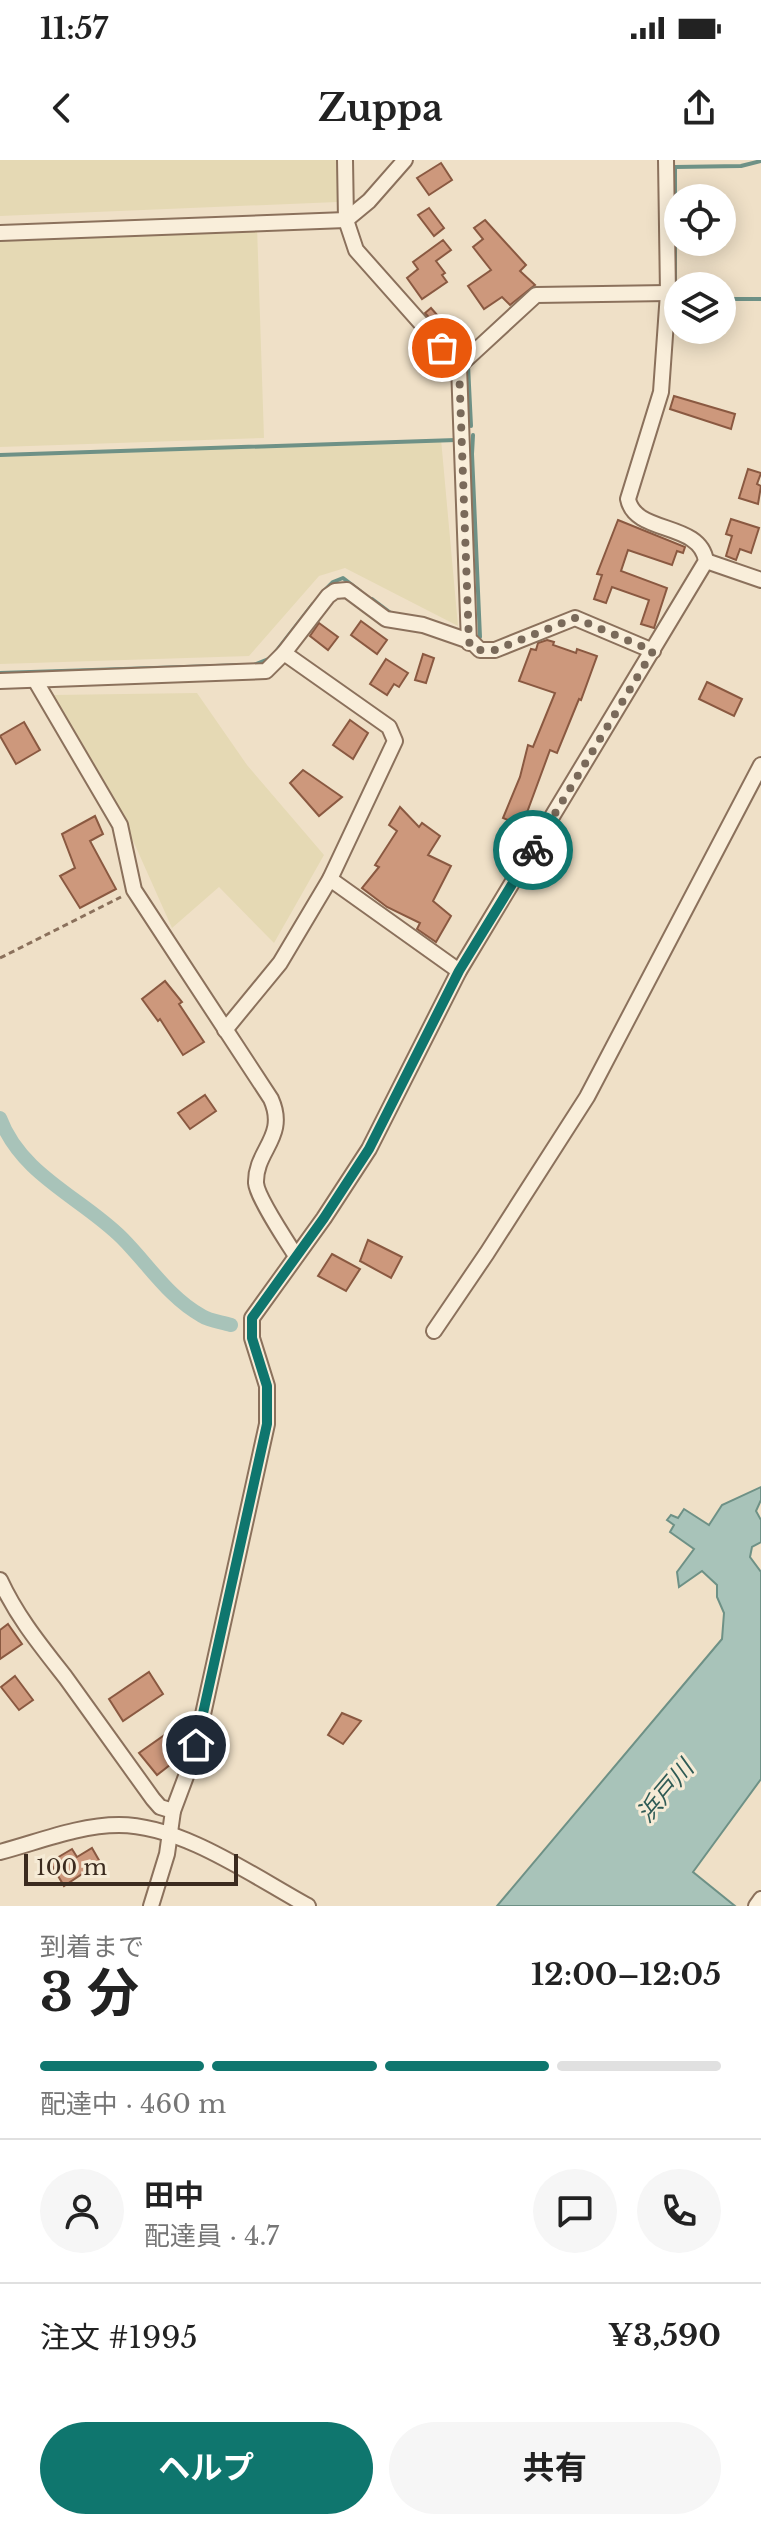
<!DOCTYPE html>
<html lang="ja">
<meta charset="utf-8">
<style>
:root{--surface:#fff;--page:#f6f6f6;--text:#222;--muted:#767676;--line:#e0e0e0;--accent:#0f766e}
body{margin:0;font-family:"Libre Baskerville","Noto Sans JP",serif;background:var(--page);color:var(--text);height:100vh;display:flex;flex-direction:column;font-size:30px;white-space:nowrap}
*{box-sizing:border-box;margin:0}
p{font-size:26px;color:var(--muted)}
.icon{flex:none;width:44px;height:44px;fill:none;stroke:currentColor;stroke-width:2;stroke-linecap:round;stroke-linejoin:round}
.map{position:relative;height:1746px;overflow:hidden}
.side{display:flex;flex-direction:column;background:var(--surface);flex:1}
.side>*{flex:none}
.fabs{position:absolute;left:664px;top:24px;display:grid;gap:16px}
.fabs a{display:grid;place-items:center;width:72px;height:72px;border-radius:50%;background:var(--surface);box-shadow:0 4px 20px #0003;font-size:40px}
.scale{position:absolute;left:24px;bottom:20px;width:214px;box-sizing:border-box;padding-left:8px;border:4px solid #3b2b1f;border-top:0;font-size:22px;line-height:28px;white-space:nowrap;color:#3b2b1f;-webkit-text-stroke:6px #f6ebd6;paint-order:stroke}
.pin{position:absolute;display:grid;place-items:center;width:68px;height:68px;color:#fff;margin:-34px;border:4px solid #fff;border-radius:50%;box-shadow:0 2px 8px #0007}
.courier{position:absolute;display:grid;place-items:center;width:80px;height:80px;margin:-40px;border:6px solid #0f766e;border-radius:50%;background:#fff;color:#222;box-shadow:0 2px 10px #0007}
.headline em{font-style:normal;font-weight:700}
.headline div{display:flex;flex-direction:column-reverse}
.headline{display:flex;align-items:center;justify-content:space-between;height:136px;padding:0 40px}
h1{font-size:52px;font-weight:700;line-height:60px}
.bar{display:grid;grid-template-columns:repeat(4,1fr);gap:12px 8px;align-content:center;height:96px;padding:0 40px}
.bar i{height:10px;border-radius:6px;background:var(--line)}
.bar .selected{background:var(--accent)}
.bar p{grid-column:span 4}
.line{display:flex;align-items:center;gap:20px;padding:0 40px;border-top:2px solid var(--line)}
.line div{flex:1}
.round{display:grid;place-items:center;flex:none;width:84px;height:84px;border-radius:42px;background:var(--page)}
.button{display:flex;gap:16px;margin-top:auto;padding:16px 40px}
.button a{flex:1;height:92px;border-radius:48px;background:var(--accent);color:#fff;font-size:32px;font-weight:700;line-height:92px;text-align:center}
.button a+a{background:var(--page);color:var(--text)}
.status{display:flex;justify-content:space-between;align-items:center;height:56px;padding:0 40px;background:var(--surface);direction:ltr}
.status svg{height:22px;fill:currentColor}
header{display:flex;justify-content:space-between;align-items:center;height:104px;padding:0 40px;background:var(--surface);font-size:36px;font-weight:700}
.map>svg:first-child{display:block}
</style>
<div class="status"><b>11:57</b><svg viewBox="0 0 49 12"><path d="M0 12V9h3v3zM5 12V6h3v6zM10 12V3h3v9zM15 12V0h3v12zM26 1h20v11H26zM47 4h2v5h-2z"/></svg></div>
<header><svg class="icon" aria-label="back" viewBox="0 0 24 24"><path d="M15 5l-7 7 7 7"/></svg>Zuppa<svg class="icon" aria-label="share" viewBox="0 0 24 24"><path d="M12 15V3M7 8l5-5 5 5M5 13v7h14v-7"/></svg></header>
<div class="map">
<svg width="761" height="1746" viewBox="0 0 761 1746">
<rect width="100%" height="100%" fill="#efe0c7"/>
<g fill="#e5d9b4">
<path d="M0 0H337V42L0 56Z"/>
<path d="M257 66 264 278 0 287V73Z"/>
<path d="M441 279 458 466 345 408 319 416 249 496 0 504V297Z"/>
<path d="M197 533 247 605 324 695 274 783 219 727 172 768 135 685 53 535Z"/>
</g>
<path fill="#a8c3b9" stroke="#6e9186" stroke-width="2" d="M761 1327V1340L756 1351 761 1360V1382L752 1387 750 1397 761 1412V1619L693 1712 735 1746H497L722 1479 724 1453 717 1437V1425L702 1411 679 1427 677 1412 694 1389 670 1372 674 1365 667 1360 671 1355 678 1358 684 1349 709 1365 722 1345Z"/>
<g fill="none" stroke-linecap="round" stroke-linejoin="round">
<g stroke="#6e9186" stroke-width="4">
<path d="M675 126V7L741 6 761 1"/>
<path d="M722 139H761"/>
<path d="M468 205 471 266"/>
<path d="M473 275 472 294 480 477"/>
<path d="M0 295 456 280"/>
<path d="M324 431 333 422 343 418 360 431"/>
<path d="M372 439 392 454"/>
<path d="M254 505 271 498 313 444"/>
<path d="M0 513 246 505"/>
</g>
<path stroke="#a8c3b9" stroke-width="14" d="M0 958C21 1015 82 1038 122 1078 148 1104 169 1138 202 1156 210 1161 222 1162 231 1165"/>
</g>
<g fill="#cd987c" stroke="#8a5941" stroke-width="2">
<path d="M441 3 452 20 429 35 417 18Z"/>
<path d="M429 48 444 68 434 76 418 55Z"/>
<path d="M485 60 526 105 520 111 535 125 510 145 502 137 484 149 468 126 491 110 473 87 483 79 474 68Z"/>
<path d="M443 80 451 90 436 101 445 113 442 115 447 122 422 139 407 118 418 109 413 102Z"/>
<path d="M431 148 451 171 446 176 425 153Z"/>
<path d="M674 236 735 254 731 269 670 249Z"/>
<path d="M748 309 761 313 757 324 761 326 758 344 739 338Z"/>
<path d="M731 359 759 368 751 393 740 389 736 400 726 396 732 376 726 374Z"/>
<path d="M618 360 685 387 683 393 677 391 672 405 628 390 621 411 667 428 654 468 641 464 649 440 612 427 606 443 594 439 602 415 597 414Z"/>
<path d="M361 461 387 480 377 494 351 475Z"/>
<path d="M319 463 338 477 328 490 310 476Z"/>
<path d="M547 480 554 482 553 485 576 493 577 489 597 496 581 540 579 539 557 593 550 590 522 666 503 658 520 617 528 585 533 587 555 533 519 521 531 489 536 490 538 483Z"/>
<path d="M423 494 434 498 426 523 415 520Z"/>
<path d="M386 499 408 513 399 527 394 524 387 535 370 524Z"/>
<path d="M707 522 742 539 734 556 699 539Z"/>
<path d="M350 560 368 573 353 599 333 585Z"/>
<path d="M24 562 40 590 16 604 0 576Z"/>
<path d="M303 610 342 637 319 656 290 623Z"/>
<path d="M400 647 419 667 422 663 440 676 428 695 451 706 433 741 451 756 436 782 417 769 420 763 387 747 362 728 379 707 375 705 397 671 389 665Z"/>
<path d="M95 656 103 674 90 681 116 729 80 748 60 716 75 708 62 674Z"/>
<path d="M165 821 182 842 179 844 204 882 183 895 160 859 158 861 142 839Z"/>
<path d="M205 935 216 951 190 969 178 953Z"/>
<path d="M368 1080 402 1097 391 1118 360 1101Z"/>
<path d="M332 1094 360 1109 346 1131 318 1116Z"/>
<path d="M8 1464 22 1484 0 1499V1470Z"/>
<path d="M149 1512 163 1534 123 1561 109 1539Z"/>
<path d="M15 1516 33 1540 19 1550 1 1527Z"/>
<path d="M342 1553 361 1561 343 1584 328 1575Z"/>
<path d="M183 1562 189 1572 184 1594 157 1615 139 1593Z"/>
<path d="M92 1688 100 1702 64 1726 50 1702 72 1689 77 1697Z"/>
</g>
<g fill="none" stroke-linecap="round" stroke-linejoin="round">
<g stroke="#8b715c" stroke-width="18">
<g id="minor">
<path d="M345 0 346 60 356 90 459 206 469 483"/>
<path d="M0 73 346 60 369 41 405 0"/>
<path d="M459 206 536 135 668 133"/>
<path d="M706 401 761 420"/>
<path d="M35 520 120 665 134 730 271 939C288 977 255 990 256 1023 257 1037 287 1082 296 1096"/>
<path d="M0 521 266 511 284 493 328 436 335 431 347 430 386 459 423 465 472 482 480 490H495L575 458 653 491"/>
<path d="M330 719 459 811"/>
<path d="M225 870 280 803 330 719 395 581 389 567 284 493"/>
<path d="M434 1171 487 1093 587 937 761 605"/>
<path d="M0 1420C17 1457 41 1486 66 1518 95 1558 124 1599 153 1639L160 1647 173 1651"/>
<path d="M0 1692C38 1682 79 1665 119 1665 182 1665 253 1716 308 1746"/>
<path d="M151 1746 167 1694 173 1651 194 1595 267 1264V1226L252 1178V1158L324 1058 369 989 459 811 706 401C700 361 635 375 628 339L661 232 668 133 666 0"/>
<path d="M756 1746 761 1739"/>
</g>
</g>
<path stroke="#8b715c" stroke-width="3" stroke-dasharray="6 4" stroke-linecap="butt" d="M0 798 121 737"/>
<use href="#minor" stroke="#f9eeda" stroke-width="14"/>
</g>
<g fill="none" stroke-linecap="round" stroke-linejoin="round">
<path stroke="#7a6a5a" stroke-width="8" stroke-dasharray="0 14.4" d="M442 188 459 206 469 483 472 482 480 490H495L575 458 653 491 533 690"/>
<path stroke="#0f766e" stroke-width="10" d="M196 1585 267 1264V1226L252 1178V1158L324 1058 369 989 459 811 533 690"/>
</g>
<g text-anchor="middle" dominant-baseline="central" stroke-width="6" stroke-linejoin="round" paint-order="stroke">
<g font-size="24" font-style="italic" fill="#2f5b55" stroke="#f6ebd6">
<text transform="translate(665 1631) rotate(-50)">浜戸川</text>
</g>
</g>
</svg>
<div class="fabs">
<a><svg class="icon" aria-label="locate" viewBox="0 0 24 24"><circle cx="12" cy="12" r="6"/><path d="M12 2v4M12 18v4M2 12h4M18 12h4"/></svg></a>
<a><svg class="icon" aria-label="layers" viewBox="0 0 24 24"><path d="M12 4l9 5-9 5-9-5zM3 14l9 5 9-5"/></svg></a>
</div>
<div class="scale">100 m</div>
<div class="pin" style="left:442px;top:188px;background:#ea580c"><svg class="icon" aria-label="bag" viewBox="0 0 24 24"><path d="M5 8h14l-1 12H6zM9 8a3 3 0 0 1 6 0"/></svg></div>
<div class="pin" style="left:196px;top:1585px;background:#1f2937"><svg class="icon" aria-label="home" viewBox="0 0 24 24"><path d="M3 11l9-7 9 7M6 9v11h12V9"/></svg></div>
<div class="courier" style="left:533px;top:690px"><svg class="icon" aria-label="bike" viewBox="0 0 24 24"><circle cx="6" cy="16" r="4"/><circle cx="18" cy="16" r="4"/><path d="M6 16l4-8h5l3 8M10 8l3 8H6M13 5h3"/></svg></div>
</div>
<section class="side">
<div class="headline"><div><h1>3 分</h1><p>到着まで</p></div><em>12:00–12:05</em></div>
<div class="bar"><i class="selected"></i><i class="selected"></i><i class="selected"></i><i></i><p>配達中 · 460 m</p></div>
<div class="line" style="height:144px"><a class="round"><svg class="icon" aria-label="person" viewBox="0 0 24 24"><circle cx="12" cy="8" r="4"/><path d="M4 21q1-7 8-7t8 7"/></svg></a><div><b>田中</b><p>配達員 · 4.7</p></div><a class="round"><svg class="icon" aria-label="chat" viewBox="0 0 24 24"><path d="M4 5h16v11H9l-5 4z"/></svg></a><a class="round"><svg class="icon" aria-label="phone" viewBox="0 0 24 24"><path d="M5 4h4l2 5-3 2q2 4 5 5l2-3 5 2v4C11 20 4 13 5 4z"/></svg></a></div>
<div class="line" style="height:104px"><div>注文 #1995</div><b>¥3,590</b></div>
<div class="button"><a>ヘルプ</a><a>共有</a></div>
</section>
